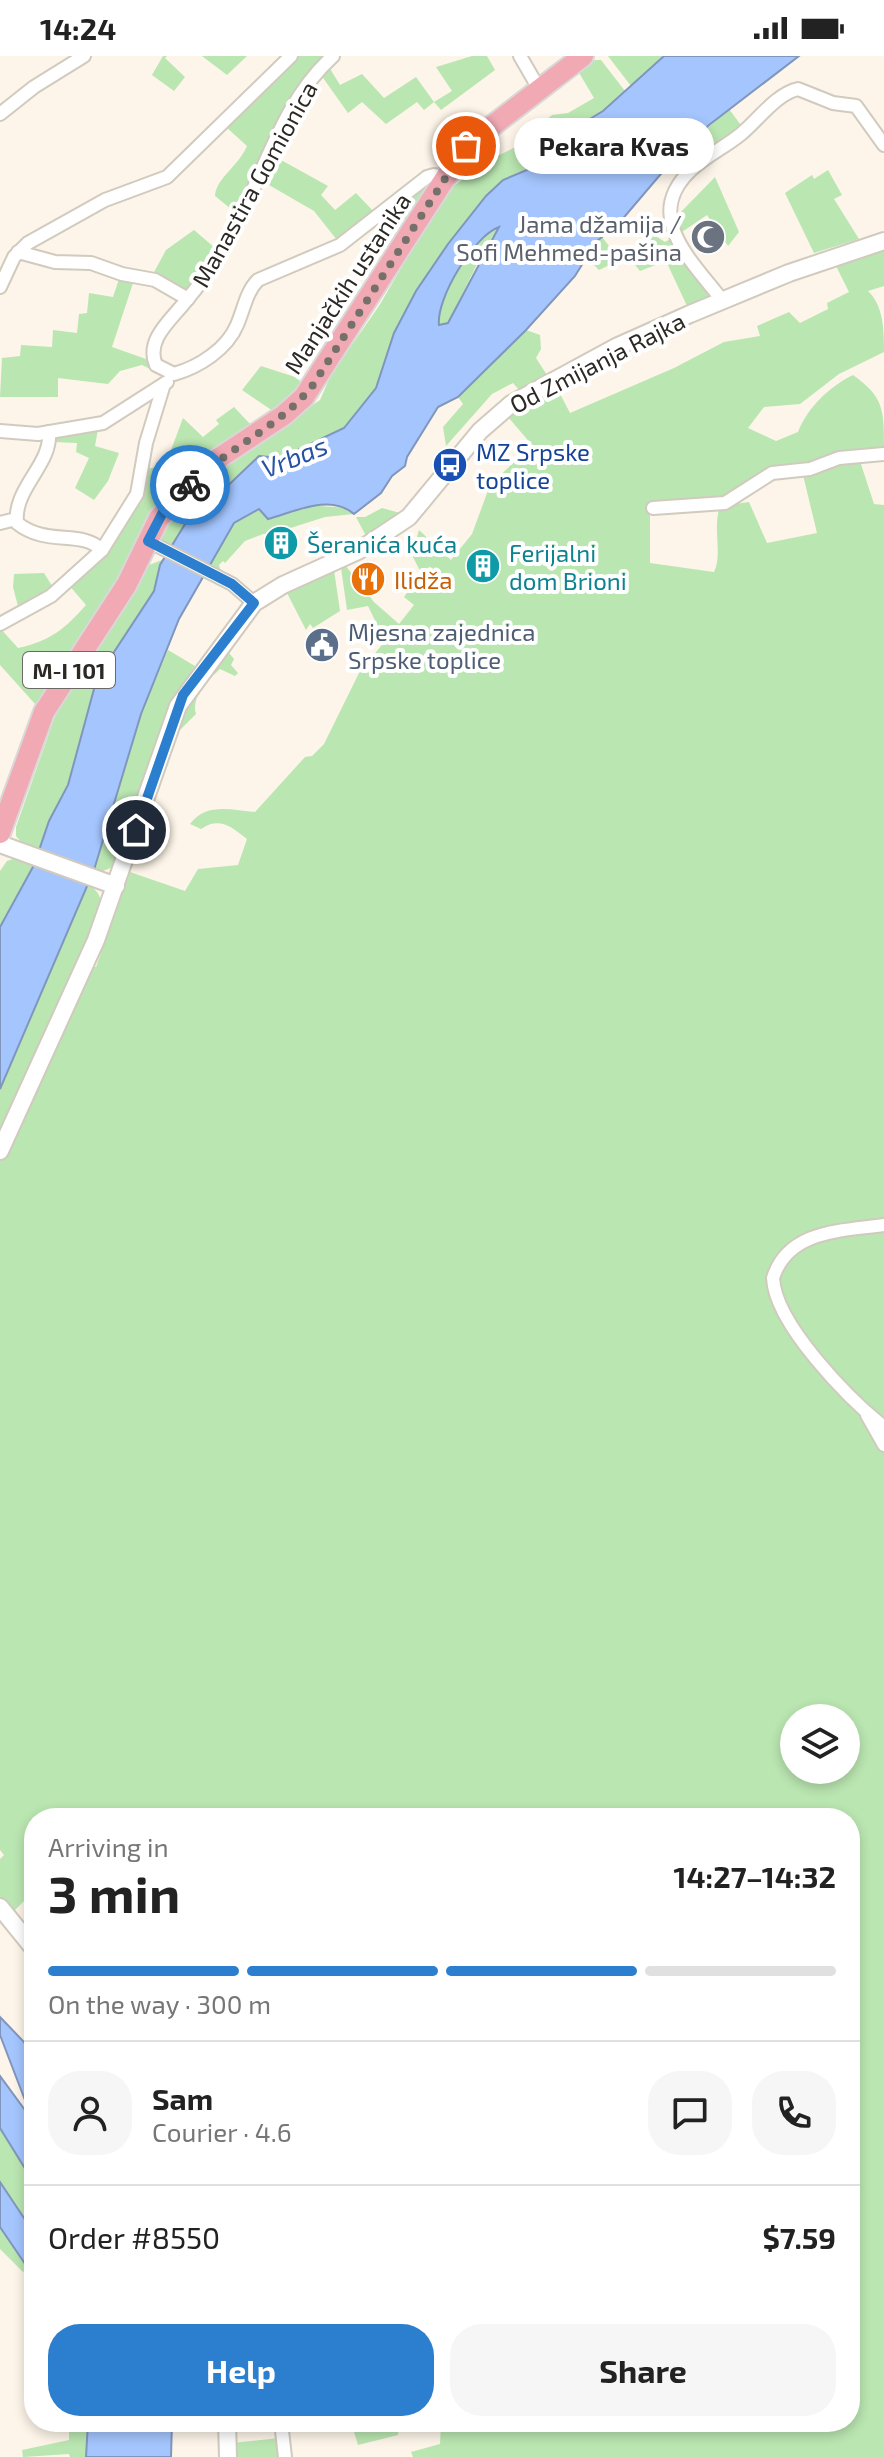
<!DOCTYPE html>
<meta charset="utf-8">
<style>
:root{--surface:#fff;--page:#f6f6f6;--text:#222;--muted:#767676;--line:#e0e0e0;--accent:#2c7fce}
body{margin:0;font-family:"Exo 2",sans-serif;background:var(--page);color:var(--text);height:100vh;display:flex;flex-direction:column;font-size:30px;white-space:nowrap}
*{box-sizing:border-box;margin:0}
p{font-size:26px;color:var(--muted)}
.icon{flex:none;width:44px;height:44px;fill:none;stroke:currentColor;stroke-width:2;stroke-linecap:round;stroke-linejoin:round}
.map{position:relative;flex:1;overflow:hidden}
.panel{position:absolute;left:24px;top:1752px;width:836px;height:624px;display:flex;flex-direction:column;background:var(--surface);border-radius:32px;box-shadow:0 4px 12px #0003}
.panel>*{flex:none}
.fabs{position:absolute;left:780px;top:1648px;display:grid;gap:16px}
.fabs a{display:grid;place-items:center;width:80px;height:80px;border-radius:50%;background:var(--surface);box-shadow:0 4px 12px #0003;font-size:40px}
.pin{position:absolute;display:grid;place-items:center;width:68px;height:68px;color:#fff;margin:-34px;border:4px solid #fff;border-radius:50%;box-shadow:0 2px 8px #0007}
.courier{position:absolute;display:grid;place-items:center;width:80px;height:80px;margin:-40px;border:6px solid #2c7fce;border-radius:50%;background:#fff;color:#222;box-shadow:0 2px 10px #0007}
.bubble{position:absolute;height:56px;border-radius:28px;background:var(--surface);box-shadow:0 4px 12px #0003;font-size:26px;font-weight:700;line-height:56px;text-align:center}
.summary em{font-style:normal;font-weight:700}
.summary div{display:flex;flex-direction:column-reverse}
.summary{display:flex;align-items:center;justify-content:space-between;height:136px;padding:0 24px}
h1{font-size:52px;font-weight:700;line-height:60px}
.bar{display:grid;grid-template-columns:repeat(4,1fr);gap:12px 8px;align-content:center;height:96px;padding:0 24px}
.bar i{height:10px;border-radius:6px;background:var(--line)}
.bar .on{background:var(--accent)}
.bar p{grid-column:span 4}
.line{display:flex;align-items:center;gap:20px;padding:0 24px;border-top:2px solid var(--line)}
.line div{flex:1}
.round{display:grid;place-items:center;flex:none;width:84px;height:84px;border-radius:32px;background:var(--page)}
.action{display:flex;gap:16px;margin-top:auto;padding:16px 24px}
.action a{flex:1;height:92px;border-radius:32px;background:var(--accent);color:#fff;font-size:32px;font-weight:700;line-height:92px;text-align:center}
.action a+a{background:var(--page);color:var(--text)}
.status{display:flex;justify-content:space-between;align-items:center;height:56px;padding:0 40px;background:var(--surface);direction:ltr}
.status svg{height:22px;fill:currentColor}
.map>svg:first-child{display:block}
</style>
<div class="status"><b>14:24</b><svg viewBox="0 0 49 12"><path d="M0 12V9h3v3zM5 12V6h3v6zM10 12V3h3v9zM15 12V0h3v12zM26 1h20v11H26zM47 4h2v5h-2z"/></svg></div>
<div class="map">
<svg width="884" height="2401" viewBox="0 0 884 2401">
<rect width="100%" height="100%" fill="#fdf5e9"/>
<g fill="#bae6b1" fill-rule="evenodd">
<path d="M163 0H167L165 2 185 21 174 35 152 19Z"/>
<path d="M202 0H247L227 19Z"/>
<path d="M299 0H325C284 36 259 108 236 157L215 140C216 122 238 111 247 90L225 70Z"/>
<path d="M472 0H487L495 14 441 54 434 46 424 54 417 46 386 68 362 46 348 57 321 19 329 11 340 29 362 18 384 42 416 21 434 46 452 35 436 11Z"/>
<path d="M608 0H664L631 30Z"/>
<path d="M595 4H601L625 35 603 55 565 78 527 114 503 124 486 140 448 188 416 235 394 277 376 332 344 372 281 402 259 400 197 459 170 493 161 486 164 472 171 463 224 410 320 344 331 319 379 250 445 137 482 108 533 82 531 77 552 59 568 57 594 42 578 15Z"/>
<path d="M729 53 743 72 691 108 681 95Z"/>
<path d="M272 99 328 130 321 139 335 154 356 137 374 156 337 184 314 155 262 125Z"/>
<path d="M828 114 842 139 834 143 859 183 814 197 785 137 812 119 814 123Z"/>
<path d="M715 121 739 176 728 190 707 159 679 178 672 161 679 158Z"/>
<path d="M430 125H432L404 176 391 155Z"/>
<path d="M500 171 485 192 448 267 439 269C439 256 440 243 446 232 453 217 486 175 500 171Z"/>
<path d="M194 174 215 192 186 233H182L153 218 166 194Z"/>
<path d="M651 177 665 186 674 181 708 233V244L688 252 666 205 640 215 628 200Z"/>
<path d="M602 181 620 204 599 214 586 201Z"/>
<path d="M884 193V230L868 235C884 250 884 276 884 296L839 318 800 348 764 351 748 372 776 385 798 376C808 351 829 331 853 319 884 341 884 354 884 392L830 399 809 409 766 415 720 443 650 450V507L714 516C723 497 712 474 720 450L749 446 767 487 817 477 803 419 859 402 874 448 884 449V2401H413L411 2396 440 2388 441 2366H850V1762H34V1835L13 1856 0 1842V1803L4 1799 0 1794V1033L86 828C119 842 89 882 78 906L96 911 130 816 185 835 198 813 238 809 247 783C232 771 219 760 201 773L190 768C206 746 232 754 255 756L305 701 312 700 324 688 359 617 385 585 368 550 347 554 341 512 345 509 374 546 399 568 414 549 404 541 421 517 412 499 419 474 451 504 472 478 490 429 532 389 508 361 557 332 570 357 674 312 724 286 760 280 757 270 789 256 800 267 828 253 827 247 849 236 835 208ZM794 1662H846V1714H794Z"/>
<path d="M120 220 134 224 112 291 146 303 154 315 142 309 120 315 108 328 58 322V341H0L2 302 20 300 21 289 52 291 53 274 77 277 79 258 87 257 89 237 113 241Z"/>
<path d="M526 274 540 279 541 293 536 302 547 319 520 335 513 327 492 338 446 390 443 371 463 348 458 341Z"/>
<path d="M261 310 295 321 305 329 273 355 242 334Z"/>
<path d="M234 351 251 369C176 457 91 543 41 648L36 649 0 609V572L18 592C50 585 65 573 86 549L68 528 91 511 145 413 165 410 183 362 203 381 219 368 216 364Z"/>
<path d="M98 373 95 390 119 397 108 425 94 444 75 432 89 402 76 396 77 387 54 386 56 381Z"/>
<path d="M307 449 347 452 354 458 325 461 275 477 263 478 245 485 225 507 223 505 219 509 221 517 207 510 234 467 259 453 283 459Z"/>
<path d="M382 452 400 457 366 480 356 461H365Z"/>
<path d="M167 502 160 510 154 535 97 622 68 729 39 793 23 788 16 780V771L59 649 149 509Z"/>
<path d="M334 514 340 555 313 572 310 568 306 574 286 535Z"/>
<path d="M44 517 54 533 19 554 13 531 14 518Z"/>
<path d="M168 594 195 610 172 645 113 811 103 815 94 814 141 658Z"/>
<path d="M229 597 234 603 231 609 238 617 235 620 220 613C208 624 191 641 196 658L179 675 190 644Z"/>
<path d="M16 802 34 809 0 871V815L7 805Z"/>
<path d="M0 2072 34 2127V2177L0 2126Z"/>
<path d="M0 2171 29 2214 23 2216 0 2193Z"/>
<path d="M69 2366H88L86 2401H70L69 2398 23 2401 22 2394 69 2384Z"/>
<path d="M351 2366H399L398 2379 358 2389Z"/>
<path d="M279 2382 282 2401H232V2387Z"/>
</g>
<g fill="#a4c5fe" stroke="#8096bd" stroke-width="2" fill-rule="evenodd">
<path d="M664 0H799L709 69 677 99 620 166 596 186 575 220 526 274 458 341 438 351 407 401 405 410 392 420 381 437 354 458C330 437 294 456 268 463L259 453 234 467 179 563 141 658 94 814 0 1033V871L34 809 49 765 68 729 97 622 154 535 160 509 190 460 197 459 259 400 281 402 344 372 376 332 394 277 416 235 448 188 486 140 503 124 527 114 565 78 603 55ZM499 171 448 267 439 269C436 242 474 180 499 171Z"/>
<path d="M0 1961 24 1986 34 2004V2127L0 2072V2020L33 2065 0 1979Z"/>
<path d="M0 2126 34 2177V2221L0 2171Z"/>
<path d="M88 2366H172L171 2401H86Z"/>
</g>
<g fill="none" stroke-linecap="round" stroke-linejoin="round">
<g stroke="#d1cabe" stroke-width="16">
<g id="minor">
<path d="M333 0C290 39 273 91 249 142 233 178 211 216 185 246 171 264 145 284 156 309L174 318C199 311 227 293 237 269 244 253 246 236 258 224L340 189 427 121 434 119 445 122"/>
<path d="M520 0 538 31"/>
<path d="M0 58 34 31 84 0"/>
<path d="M18 196 55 206 91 207 122 218 155 224 188 243"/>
<path d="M0 231 14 201 28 187 105 144 167 121 291 0"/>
<path d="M722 244C691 204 642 160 691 114 706 100 725 91 741 78 758 64 776 38 798 33L833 47 856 50 884 89"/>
<path d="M0 375 38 378 103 367 167 326"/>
<path d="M49 376C52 409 13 432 17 467 47 491 81 473 102 494"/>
<path d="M653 452 725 447 772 417 810 413 839 402 884 398"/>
<path d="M0 467 16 463"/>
<path d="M148 485 232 528 254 547"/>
<path d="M0 568 51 540 102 494 137 438 146 387 164 328"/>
<path d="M884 1169C841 1175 788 1174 773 1222 775 1268 849 1343 884 1371"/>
<path d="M867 1359 884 1389"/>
<path d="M281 2366 285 2401"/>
</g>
</g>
<g stroke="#d1cabe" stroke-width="20">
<g id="tertiary">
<path d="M0 788 116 830"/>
<path d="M0 1095 96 884 178 650 254 547 283 529 358 495 409 461 480 375 511 348 616 291 690 258 789 217 884 185"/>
<path d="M0 1851 34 1893"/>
<path d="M227 2366 228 2401"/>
</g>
</g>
<g stroke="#d9d8d8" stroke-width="24">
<path id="primary" d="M0 777 44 656 127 528 159 462 216 404 284 359 304 341 466 90 583 0"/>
</g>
<use href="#minor" stroke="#fff" stroke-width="12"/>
<use href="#tertiary" stroke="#fff" stroke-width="16"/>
<use href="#primary" stroke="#f1aab4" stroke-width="20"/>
</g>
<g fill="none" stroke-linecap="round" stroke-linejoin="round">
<path stroke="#75706a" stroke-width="8" stroke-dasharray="0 14.4" d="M190 429C229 391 280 371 313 329L466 90"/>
<path stroke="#2c7fce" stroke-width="10" d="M136 774 183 639 254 547 232 528 148 485 163 456 190 429"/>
</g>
<defs>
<g id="mosque-disc" transform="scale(1.8)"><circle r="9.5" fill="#6b7280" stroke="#fff"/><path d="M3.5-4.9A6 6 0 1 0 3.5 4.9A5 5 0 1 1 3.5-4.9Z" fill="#fff"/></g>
<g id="bus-disc" transform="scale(1.8)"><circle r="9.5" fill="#1a4fb4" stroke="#fff"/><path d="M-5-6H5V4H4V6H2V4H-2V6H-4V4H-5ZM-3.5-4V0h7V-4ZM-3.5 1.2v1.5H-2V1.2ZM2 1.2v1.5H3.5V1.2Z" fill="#fff"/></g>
<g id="building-disc" transform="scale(1.8)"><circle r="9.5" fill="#0f9aa8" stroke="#fff"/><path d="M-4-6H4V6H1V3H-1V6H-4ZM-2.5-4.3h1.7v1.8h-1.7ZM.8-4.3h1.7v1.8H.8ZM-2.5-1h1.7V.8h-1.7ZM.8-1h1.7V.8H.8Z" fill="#fff"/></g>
<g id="restaurant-disc" transform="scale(1.8)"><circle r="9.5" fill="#e8710a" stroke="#fff"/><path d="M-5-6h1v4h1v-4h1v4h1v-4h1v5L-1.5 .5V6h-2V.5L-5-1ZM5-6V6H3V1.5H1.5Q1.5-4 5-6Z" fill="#fff"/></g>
<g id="civic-disc" transform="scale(1.8)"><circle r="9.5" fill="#5c6f8a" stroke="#fff"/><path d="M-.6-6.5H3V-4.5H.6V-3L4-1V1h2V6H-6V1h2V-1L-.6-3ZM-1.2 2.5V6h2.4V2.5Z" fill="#fff"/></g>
</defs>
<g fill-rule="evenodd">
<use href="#mosque-disc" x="708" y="181"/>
<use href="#bus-disc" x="450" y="409"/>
<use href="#building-disc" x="281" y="487"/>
<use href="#building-disc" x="483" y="510"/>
<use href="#restaurant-disc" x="368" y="523"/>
<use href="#civic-disc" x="322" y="589"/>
</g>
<g text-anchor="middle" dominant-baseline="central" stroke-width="8" stroke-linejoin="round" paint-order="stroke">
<rect fill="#fff" stroke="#6b6966" stroke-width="2" x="23" y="596" width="92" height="36" rx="6"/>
<g font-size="22" font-weight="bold" fill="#2c2925">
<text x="69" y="614">M-I 101</text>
</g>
<g font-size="24" fill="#2c2925" stroke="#fff">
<text transform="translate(254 128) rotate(-61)">Manastira Gomionica</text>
<text transform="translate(347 227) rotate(-57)">Manjačkih ustanika</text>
<text transform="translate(597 306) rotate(-27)">Od Zmijanja Rajka</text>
</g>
<g font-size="24" fill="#5b616d" stroke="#fff" text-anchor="end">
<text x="682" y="167">Jama džamija /<tspan x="682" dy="28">Sofi Mehmed-pašina</tspan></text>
</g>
<g font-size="24" fill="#164399" stroke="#fff" text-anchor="start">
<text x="476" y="395">MZ Srpske<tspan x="476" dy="28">toplice</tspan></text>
</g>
<g font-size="24" fill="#0d838f" stroke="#fff" text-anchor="start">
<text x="307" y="487">Šeranića kuća</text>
<text x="509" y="496">Ferijalni<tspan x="509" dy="28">dom Brioni</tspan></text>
</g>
<g font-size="24" fill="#c56008" stroke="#fff" text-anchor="start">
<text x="394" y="523">Ilidža</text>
</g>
<g font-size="24" fill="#4e5e75" stroke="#fff" text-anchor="start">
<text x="348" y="575">Mjesna zajednica<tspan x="348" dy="28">Srpske toplice</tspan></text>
</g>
<g font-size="26" font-style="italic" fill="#2652a4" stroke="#fff">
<text transform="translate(294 400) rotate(-22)">Vrbas</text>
</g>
</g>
</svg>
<div class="fabs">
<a><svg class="icon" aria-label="layers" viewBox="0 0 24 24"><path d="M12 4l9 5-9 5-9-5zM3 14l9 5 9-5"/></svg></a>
</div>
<div class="pin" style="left:466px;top:90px;background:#ea580c"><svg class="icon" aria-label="bag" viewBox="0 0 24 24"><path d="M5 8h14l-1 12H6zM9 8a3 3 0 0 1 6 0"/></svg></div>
<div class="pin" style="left:136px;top:774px;background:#1f2937"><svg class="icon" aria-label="home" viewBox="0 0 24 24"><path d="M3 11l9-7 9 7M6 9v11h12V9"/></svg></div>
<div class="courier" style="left:190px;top:429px"><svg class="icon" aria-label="bike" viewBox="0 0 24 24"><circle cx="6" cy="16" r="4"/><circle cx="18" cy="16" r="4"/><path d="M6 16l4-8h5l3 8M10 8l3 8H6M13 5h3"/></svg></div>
<div class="bubble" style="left:514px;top:62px;width:200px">Pekara Kvas</div>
<section class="panel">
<div class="summary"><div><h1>3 min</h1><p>Arriving in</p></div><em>14:27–14:32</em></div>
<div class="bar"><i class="on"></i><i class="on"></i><i class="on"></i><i></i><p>On the way · 300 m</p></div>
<div class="line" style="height:144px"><a class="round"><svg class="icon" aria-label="person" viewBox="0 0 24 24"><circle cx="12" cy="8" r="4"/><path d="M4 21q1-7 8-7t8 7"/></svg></a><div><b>Sam</b><p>Courier · 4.6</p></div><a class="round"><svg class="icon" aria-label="chat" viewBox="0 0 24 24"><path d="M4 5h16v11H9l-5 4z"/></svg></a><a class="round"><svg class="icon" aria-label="phone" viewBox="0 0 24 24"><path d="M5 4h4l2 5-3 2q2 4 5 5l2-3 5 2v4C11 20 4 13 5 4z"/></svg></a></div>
<div class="line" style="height:104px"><div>Order #8550</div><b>$7.59</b></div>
<div class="action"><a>Help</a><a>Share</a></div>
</section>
</div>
